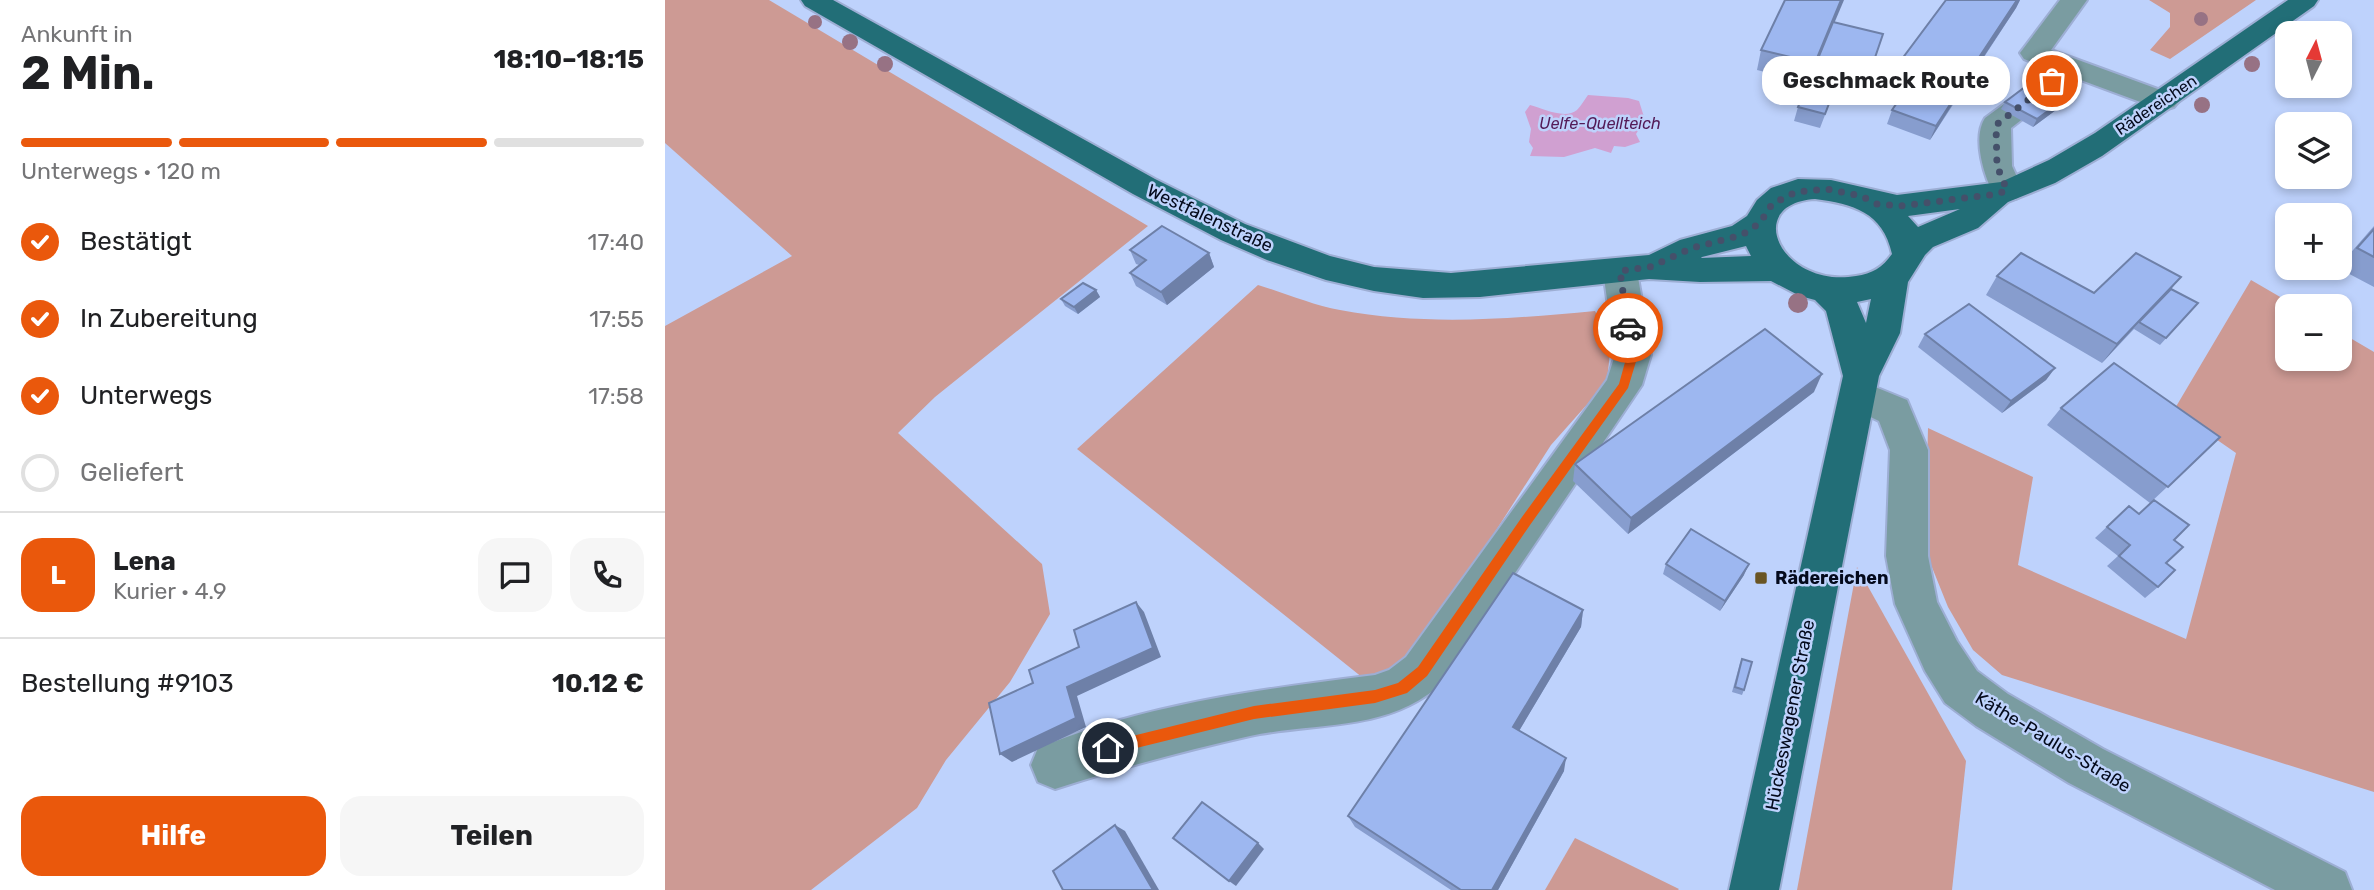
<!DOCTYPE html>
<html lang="de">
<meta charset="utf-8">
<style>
:root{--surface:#fff;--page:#f6f6f6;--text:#202124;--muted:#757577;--line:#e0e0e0;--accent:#ea580c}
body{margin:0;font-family:Rubik,sans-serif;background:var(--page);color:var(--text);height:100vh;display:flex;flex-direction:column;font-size:26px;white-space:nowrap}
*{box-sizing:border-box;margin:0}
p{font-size:23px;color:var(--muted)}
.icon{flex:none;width:38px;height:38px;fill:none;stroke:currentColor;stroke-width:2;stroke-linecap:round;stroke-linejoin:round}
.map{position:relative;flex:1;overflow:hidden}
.drawer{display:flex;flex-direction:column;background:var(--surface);width:665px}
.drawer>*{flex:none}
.needle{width:46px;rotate:6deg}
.buttons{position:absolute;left:1610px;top:21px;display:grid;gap:14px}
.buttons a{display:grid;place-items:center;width:77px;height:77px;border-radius:14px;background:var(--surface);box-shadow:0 4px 10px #0003;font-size:35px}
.pin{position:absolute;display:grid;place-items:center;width:60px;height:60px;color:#fff;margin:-30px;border:4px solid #fff;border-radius:50%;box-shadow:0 2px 7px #0007}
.courier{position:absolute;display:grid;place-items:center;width:70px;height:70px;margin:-35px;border:5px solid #ea580c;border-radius:50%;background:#fff;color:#222;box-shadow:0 2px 9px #0007}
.bubble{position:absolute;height:49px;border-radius:21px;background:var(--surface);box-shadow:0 4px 10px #0003;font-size:23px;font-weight:700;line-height:49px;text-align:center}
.head em{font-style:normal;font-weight:700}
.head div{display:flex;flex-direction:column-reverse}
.head{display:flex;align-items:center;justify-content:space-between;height:119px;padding:0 21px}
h1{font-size:46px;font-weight:700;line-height:52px}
.bar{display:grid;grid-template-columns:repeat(4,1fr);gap:10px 7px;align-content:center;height:84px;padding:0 21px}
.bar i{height:9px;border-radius:5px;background:var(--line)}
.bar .active{background:var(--accent)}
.bar p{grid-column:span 4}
.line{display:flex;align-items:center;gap:18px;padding:0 21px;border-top:2px solid var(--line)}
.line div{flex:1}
.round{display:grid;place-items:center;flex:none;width:74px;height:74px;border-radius:21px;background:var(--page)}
ol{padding:0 21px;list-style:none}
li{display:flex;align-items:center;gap:21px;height:77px}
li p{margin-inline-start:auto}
li .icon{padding:7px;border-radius:50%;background:var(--accent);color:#fff;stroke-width:4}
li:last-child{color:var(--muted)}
li i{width:38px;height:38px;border:4px solid var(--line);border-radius:50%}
.action{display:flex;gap:14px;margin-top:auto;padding:14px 21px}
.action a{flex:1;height:80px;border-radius:21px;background:var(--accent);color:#fff;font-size:28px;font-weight:700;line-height:80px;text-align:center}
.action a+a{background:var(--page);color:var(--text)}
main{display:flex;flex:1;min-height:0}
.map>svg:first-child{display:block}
</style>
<main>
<section class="drawer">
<div class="head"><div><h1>2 Min.</h1><p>Ankunft in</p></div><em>18:10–18:15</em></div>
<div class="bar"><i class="active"></i><i class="active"></i><i class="active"></i><i></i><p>Unterwegs · 120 m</p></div>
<ol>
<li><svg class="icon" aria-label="check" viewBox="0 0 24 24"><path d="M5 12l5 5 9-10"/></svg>Bestätigt<p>17:40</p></li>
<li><svg class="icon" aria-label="check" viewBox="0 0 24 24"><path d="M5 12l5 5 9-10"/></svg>In Zubereitung<p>17:55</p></li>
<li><svg class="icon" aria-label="check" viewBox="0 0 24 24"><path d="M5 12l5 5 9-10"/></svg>Unterwegs<p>17:58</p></li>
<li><i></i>Geliefert</li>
</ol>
<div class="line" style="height:126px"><b class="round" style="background:var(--accent);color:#fff">L</b><div><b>Lena</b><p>Kurier · 4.9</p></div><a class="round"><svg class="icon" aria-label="chat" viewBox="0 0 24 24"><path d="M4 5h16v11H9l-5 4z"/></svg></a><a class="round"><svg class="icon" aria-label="phone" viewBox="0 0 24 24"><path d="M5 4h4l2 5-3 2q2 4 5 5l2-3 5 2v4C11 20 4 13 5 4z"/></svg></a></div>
<div class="line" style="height:91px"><div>Bestellung #9103</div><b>10.12 €</b></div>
<div class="action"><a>Hilfe</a><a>Teilen</a></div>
</section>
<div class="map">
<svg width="1709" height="890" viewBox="0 0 1709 890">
<rect width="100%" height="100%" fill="#bed2fc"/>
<g fill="#cd9a94">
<path d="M0 0H104L483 226 270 397 233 433 377 564 385 614 345 682 281 760 252 808 146 890H0V326L127 256 0 143Z"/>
<path d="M1484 0H1591L1505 59 1485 50 1505 27V13Z"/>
<path d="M1586 280 1631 306H1622V359H1675V332L1709 352V792L1337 675 1308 650 1283 607 1260 550 1263 428 1368 477 1353 565 1521 639 1571 453 1509 410Z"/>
<path d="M593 285C620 293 647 305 675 310 761 326 843 319 930 311L946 341 942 382 886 445 754 650 703 682 412 449Z"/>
<path d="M1192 567 1301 761 1287 890H1132Z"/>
<path d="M910 838 1014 889 1013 890H880Z"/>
</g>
<path fill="#d0a0d1" d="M923 95 963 98 974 101 980 120 971 134 975 142 960 147 949 146 946 153 930 148 899 157 865 156 868 148 864 142 866 129 860 112 865 105C877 108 900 120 912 110 916 106 920 99 923 95Z"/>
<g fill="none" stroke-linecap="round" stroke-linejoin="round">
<g stroke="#9daed4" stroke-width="4">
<g id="minor">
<path d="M1395 0H1422L1386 50 1509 95 1514 101 1509 107 1499 110 1489 107 1359 59 1355 53Z"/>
<path d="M1387 73 1397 76 1401 82 1397 88 1346 128 1347 166 1358 190 1353 198 1342 201 1331 198C1319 178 1307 138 1320 118L1377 76Z"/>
<path d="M955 259 967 262 972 271 986 355 977 385 773 687C718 732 651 722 585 736 519 751 455 768 390 789L373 782 366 765 373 748C480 704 597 689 710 675L724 670 741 657 942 380 950 355 938 271 943 262Z"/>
<path d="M1193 380 1242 400 1263 450V556L1272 602 1292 641 1312 671 1343 694 1438 749 1680 872 1687 890H1610L1404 783 1311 726 1280 703 1260 671 1230 604 1221 556 1225 450 1214 421 1180 405 1174 395 1180 385Z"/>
</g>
</g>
<g stroke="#9daed4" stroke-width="4">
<path id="major" d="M136 0H168L490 179 580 224 665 256 709 267 786 273 984 255 1015 240 1067 226 1082 216 1092 200 1106 188 1133 179 1166 180 1232 195 1336 182 1384 160 1430 133 1623 0H1653L1649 6 1437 156 1390 183 1343 202 1313 228 1268 247 1260 255 1243 282 1235 333 1214 376 1114 890H1064L1178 376 1161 311 1150 300 1135 296 1106 281 1035 282 984 279 815 297 758 298 709 291 661 280 602 260 556 240 468 194 140 6ZM1150 199C1188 204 1218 212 1227 254 1218 267 1207 274 1191 276 1117 289 1076 204 1150 199ZM1295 209 1253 227 1243 216ZM1081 246 1086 256 1036 258 1037 257ZM1206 299 1201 323 1192 302Z"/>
</g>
<use href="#minor" fill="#7a9ca1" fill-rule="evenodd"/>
<use href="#major" fill="#226e77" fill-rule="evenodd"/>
</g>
<g fill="#977284">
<circle cx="1536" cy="19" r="7"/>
<circle cx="150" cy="22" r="7"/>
<circle cx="185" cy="42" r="8"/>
<circle cx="220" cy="64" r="8"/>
<circle cx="1587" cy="64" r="8"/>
<circle cx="1537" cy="105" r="8"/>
<circle cx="1133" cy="303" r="10"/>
</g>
<g fill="#879dce">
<path d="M1281 0H1355L1351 8 1265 140 1222 124 1227 110 1232 103 1226 100 1231 86 1227 83 1234 63Z"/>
<path d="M1169 23 1218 34 1197 95 1170 89 1155 128 1129 121 1133 107 1143 83 1092 70 1096 50Z"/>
<path d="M1403 96 1399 104 1368 127 1336 109 1340 102Z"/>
<path d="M1709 226V287L1673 268H1675V265Z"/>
<path d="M465 250 544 253 549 267 502 305 471 286 465 273 474 265 471 264Z"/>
<path d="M1332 276 1429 293 1516 277 1506 289 1533 303 1495 345 1469 329 1437 363 1321 295Z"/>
<path d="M431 290 435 297 413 314 400 306 396 299Z"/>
<path d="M1260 334 1390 368 1381 380 1337 413 1253 347Z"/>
<path d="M1149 392 963 534 908 481 910 464Z"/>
<path d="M1396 408 1555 437 1485 503 1382 425Z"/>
<path d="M1464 506 1509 540 1493 587 1480 598 1442 566 1453 556 1430 538Z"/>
<path d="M1001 564 1079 575 1055 611 998 574Z"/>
<path d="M918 610 916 627 854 731 899 771 833 890H786L690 827 683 816Z"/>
<path d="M1077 659 1079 690 1077 695 1067 692 1075 663Z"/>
</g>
<g fill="#6e80a8">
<path d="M1176 0H1179L1144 83 1150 63Z"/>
<path d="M1352 0H1355L1351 8 1290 100 1299 80Z"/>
<path d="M1297 86 1290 100 1265 140 1271 126Z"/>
<path d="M1403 96 1399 104 1368 127 1372 119Z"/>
<path d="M544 253 549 267 502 305 496 292Z"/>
<path d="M1516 277 1500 296 1474 322 1437 363 1452 344Z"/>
<path d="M431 290 435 297 413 314 409 307Z"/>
<path d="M1390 368 1381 380 1337 413 1346 401Z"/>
<path d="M1157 374 1149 392 963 534 966 518Z"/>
<path d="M1084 564 1079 575 1055 611 1060 601Z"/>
<path d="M471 602 479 612 496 657 412 696 421 727 347 762 335 754 402 687Z"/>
<path d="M918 610 916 627 848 741V727Z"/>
<path d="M901 758 899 771 833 890H827Z"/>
<path d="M450 825 460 831 494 890H488Z"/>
<path d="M593 843 599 849 571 886 564 881Z"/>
</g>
<g fill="#9db7f0" stroke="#6e80a8" stroke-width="2">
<path d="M1120 0H1176L1150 63 1096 50Z"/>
<path d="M1281 0H1352L1299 80 1246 62 1242 68 1234 63Z"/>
<path d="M1168 22 1218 34 1202 81 1175 75 1160 114 1133 107Z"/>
<path d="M1244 68 1297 86 1271 126 1227 110 1241 90 1231 86Z"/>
<path d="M1368 81 1403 96 1372 119 1340 102Z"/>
<path d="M497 226 544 253 496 292 465 273 481 260 465 250Z"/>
<path d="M1709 229V257L1692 248Z"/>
<path d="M1356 253 1429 293 1471 253 1516 277 1452 344 1332 276Z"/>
<path d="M418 283 431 290 409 307 396 299Z"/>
<path d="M1506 289 1533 303 1501 338 1474 322Z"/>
<path d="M1304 304 1390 368 1346 401 1260 334Z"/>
<path d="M1100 329 1157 374 966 518 910 464Z"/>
<path d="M1449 363 1555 437 1503 487 1396 408Z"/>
<path d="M1489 500 1524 525 1509 540 1518 547 1501 563 1510 570 1493 587 1454 556 1465 545 1442 527 1464 506 1474 514Z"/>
<path d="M1026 529 1084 564 1060 601 1001 564Z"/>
<path d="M848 573 918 610 848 727 901 758 827 890H796L683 816Z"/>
<path d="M471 602 488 648 402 687 411 718 335 754 324 703 368 683 364 670 414 647 409 630Z"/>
<path d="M1077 659 1087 662 1079 690 1070 687Z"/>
<path d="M537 802 593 843 564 881 508 838Z"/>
<path d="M450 825 488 890H398L388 871Z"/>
</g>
<path fill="#ea580c" d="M963 324 969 328 973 355 963 388 865 525 762 676 742 693 710 703 589 719 443 755 438 753V744L443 742 589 706 710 690 733 683 753 667 857 517 954 384 962 355 958 328Z"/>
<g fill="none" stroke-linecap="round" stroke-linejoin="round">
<path stroke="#45506a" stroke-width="7" stroke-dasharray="0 12.6" d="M963 328 955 271 985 267 1027 248 1077 235 1095 223 1107 204 1131 192 1161 189 1196 196 1212 204 1235 206 1333 194 1342 190 1332 166 1331 125 1387 81"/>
</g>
<rect fill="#695423" stroke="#bed2fc" stroke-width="2.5" x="1089" y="571" width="14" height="14" rx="3.5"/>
<g text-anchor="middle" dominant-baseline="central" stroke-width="5" stroke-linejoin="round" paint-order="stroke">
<g font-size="16" fill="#040a1c" stroke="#bed2fc">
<text transform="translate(1491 105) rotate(-34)">Rädereichen</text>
</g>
<g font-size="16" font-style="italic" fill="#531a56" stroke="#bed2fc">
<text x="935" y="123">Uelfe-Quellteich</text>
</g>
<g font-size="18" fill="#040a1c" stroke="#bed2fc">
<text transform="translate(545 218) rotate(25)">Westfalenstraße</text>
<text transform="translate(1125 715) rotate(-79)">Hückeswagener Straße</text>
<text transform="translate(1388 742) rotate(31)">Käthe-Paulus-Straße</text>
</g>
<g font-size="18" font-weight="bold" fill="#040a1c" stroke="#bed2fc" text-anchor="start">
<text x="1110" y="578">Rädereichen</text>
</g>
</g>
</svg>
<div class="buttons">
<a><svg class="needle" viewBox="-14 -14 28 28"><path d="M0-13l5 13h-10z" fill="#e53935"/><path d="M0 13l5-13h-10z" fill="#757577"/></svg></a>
<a><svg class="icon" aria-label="layers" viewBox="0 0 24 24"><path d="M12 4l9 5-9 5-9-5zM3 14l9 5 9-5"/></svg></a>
<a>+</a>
<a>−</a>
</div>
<div class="pin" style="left:1387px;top:81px;background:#ea580c"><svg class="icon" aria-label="bag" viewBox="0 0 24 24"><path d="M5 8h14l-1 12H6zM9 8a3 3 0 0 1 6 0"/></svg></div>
<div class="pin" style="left:443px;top:748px;background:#1f2937"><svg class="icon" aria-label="home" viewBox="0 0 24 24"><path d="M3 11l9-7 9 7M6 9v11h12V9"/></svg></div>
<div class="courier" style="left:963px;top:328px"><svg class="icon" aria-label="car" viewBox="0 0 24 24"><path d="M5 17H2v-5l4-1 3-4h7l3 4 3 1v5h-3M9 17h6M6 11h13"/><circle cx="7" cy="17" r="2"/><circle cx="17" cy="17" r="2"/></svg></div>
<div class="bubble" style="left:1097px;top:56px;width:248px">Geschmack Route</div>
</div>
</main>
